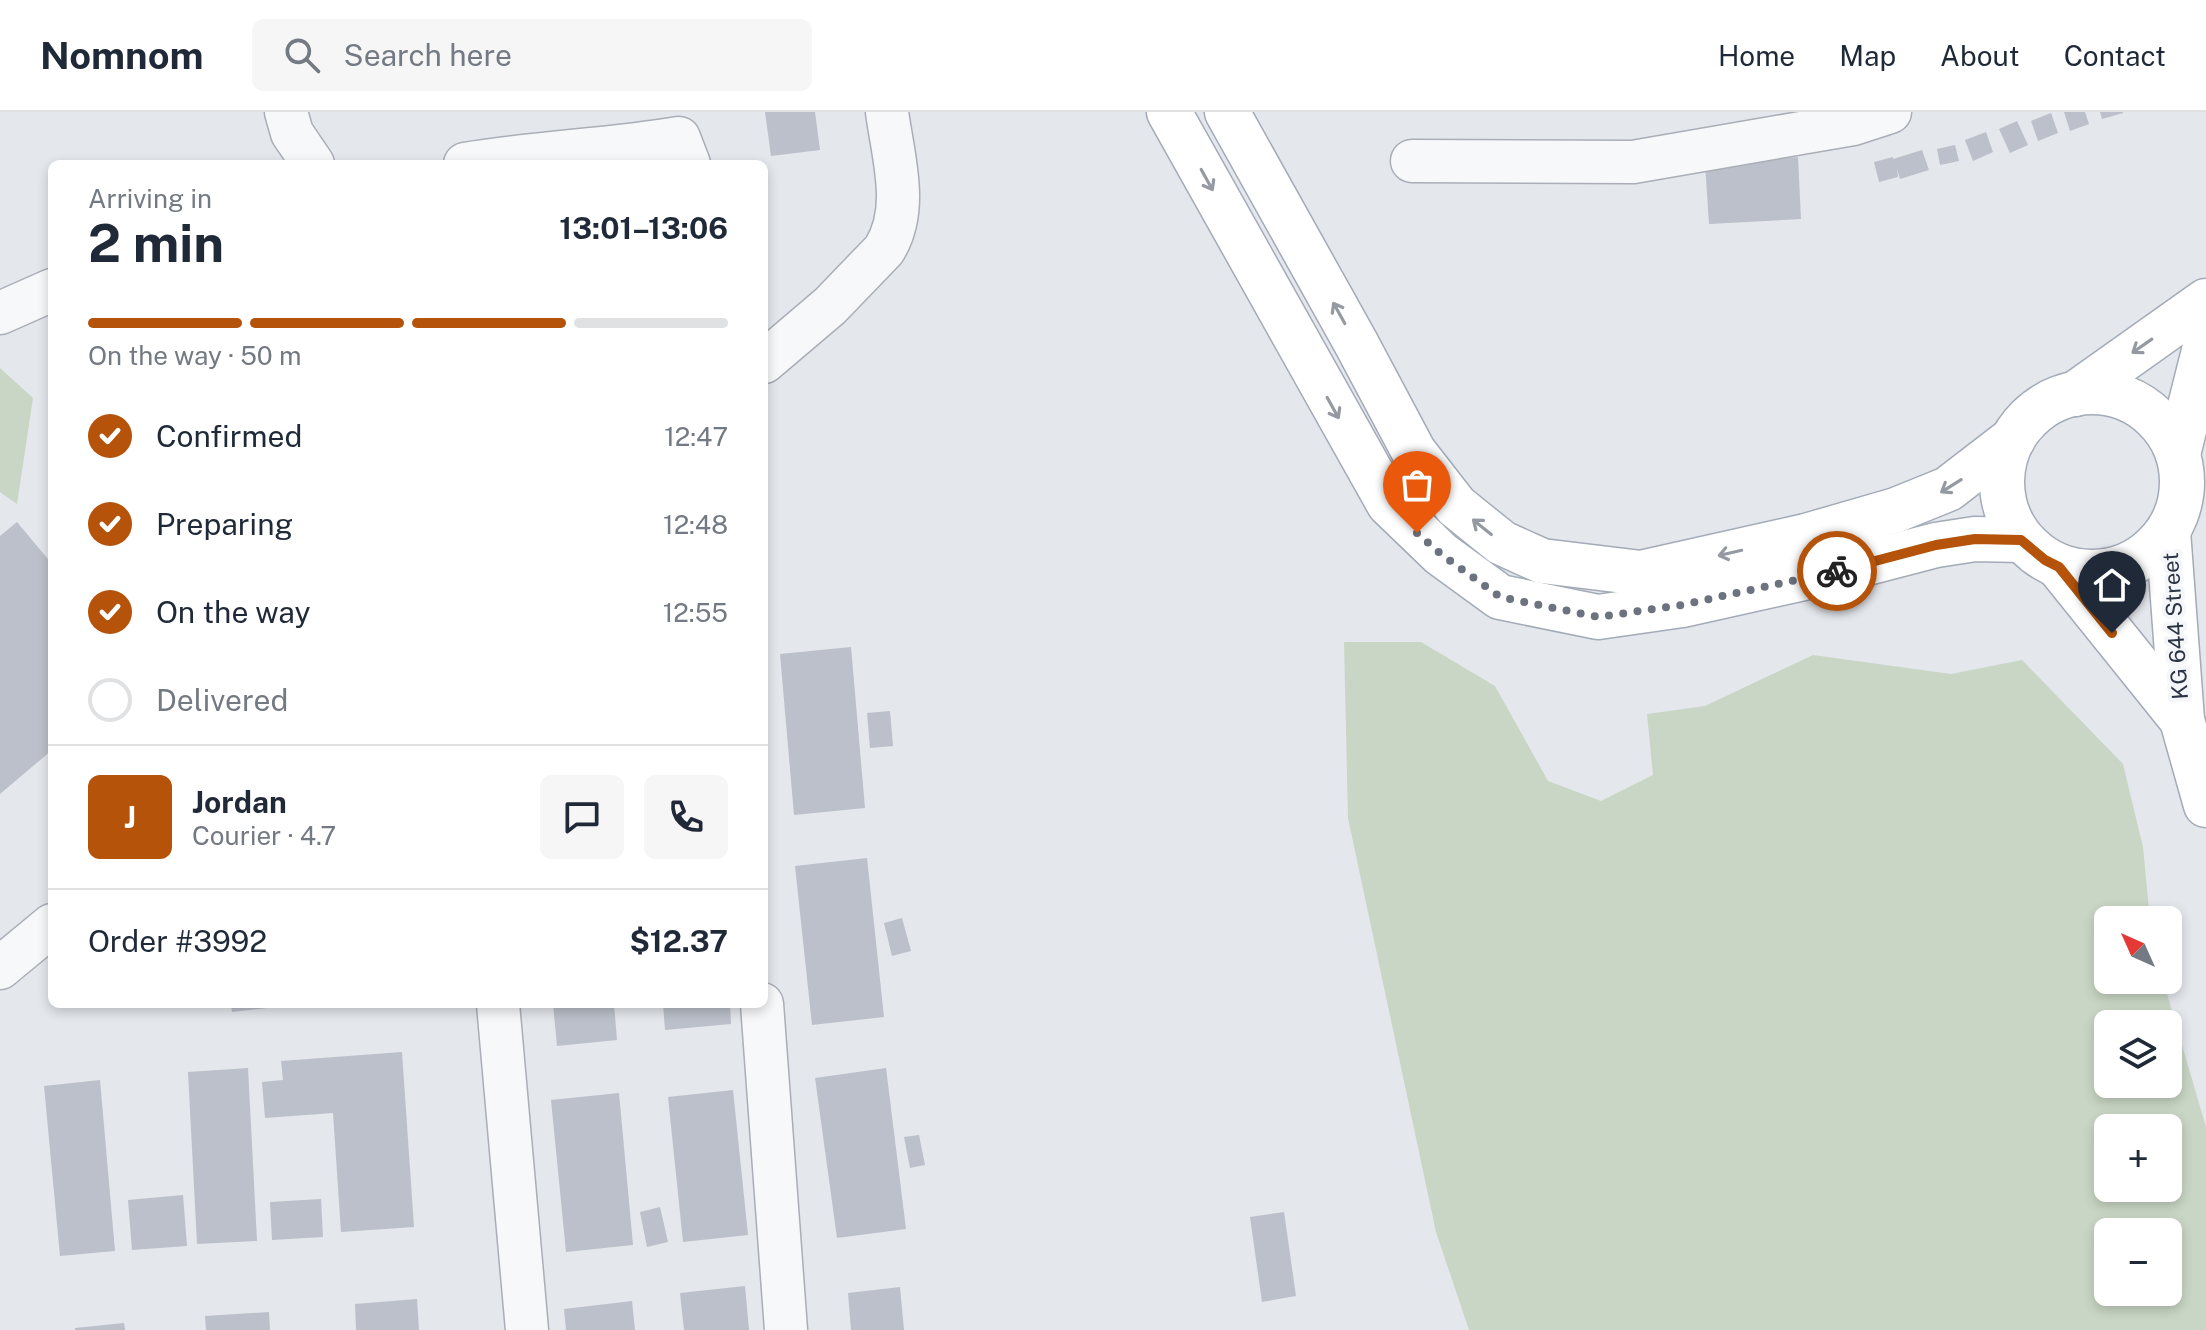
<!DOCTYPE html>
<meta charset="utf-8">
<style>
:root{--surface:#fff;--page:#f6f6f7;--text:#1f2937;--muted:#747a83;--line:#e0e1e3;--accent:#b45309}
body{margin:0;font-family:"Public Sans",sans-serif;background:var(--page);color:var(--text);height:100vh;display:flex;flex-direction:column;font-size:30px;white-space:nowrap}
*{box-sizing:border-box;margin:0}
p{font-size:26px;color:var(--muted)}
.icon{flex:none;width:44px;height:44px;fill:none;stroke:currentColor;stroke-width:2;stroke-linecap:round;stroke-linejoin:round}
.map{position:relative;flex:1;overflow:hidden}
.drawer{position:absolute;left:48px;top:48px;width:720px;height:848px;display:flex;flex-direction:column;background:var(--surface);border-radius:12px;box-shadow:0 4px 12px #0003}
.drawer>*{flex:none}
.needle{width:52px;rotate:315deg}
.fabs{position:absolute;left:2094px;top:794px;display:grid;gap:16px}
.fabs a{display:grid;place-items:center;width:88px;height:88px;border-radius:12px;background:var(--surface);box-shadow:0 4px 12px #0003;font-size:40px}
.pin{position:absolute;display:grid;place-items:center;width:68px;height:68px;color:#fff;margin:-82px -34px;border-radius:50% 50% 50% 0;rotate:-45deg;box-shadow:0 0 8px #0007}
.pin .icon{rotate:45deg}
.courier{position:absolute;display:grid;place-items:center;width:80px;height:80px;margin:-40px;border:6px solid #b45309;border-radius:50%;background:#fff;color:#222;box-shadow:0 2px 10px #0007}
.headline em{font-style:normal;font-weight:700}
.headline div{display:flex;flex-direction:column-reverse}
.headline{display:flex;align-items:center;justify-content:space-between;height:136px;padding:0 40px}
h1{font-size:52px;font-weight:700;line-height:60px}
.bar{display:grid;grid-template-columns:repeat(4,1fr);gap:12px 8px;align-content:center;height:96px;padding:0 40px}
.bar i{height:10px;border-radius:6px;background:var(--line)}
.bar .on{background:var(--accent)}
.bar p{grid-column:span 4}
.line{display:flex;align-items:center;gap:20px;padding:0 40px;border-top:2px solid var(--line)}
.line div{flex:1}
.round{display:grid;place-items:center;flex:none;width:84px;height:84px;border-radius:12px;background:var(--page)}
ol{padding:0 40px;list-style:none}
li{display:flex;align-items:center;gap:24px;height:88px}
li p{margin-inline-start:auto}
li .icon{padding:8px;border-radius:50%;background:var(--accent);color:#fff;stroke-width:4}
li:last-child{color:var(--muted)}
li i{width:44px;height:44px;border:4px solid var(--line);border-radius:50%}
header{display:flex;align-items:center;gap:48px;box-sizing:border-box;height:112px;padding:0 40px;background:var(--surface);border-bottom:2px solid var(--line)}
header strong{font-size:38px}
nav{display:flex;gap:44px;margin-inline-start:auto;font-size:28px}
.search{width:560px;height:72px;background:var(--page);display:flex;align-items:center;gap:20px;box-sizing:border-box;padding:0 28px;border-radius:12px;color:var(--muted);font-size:30px}
.map>svg:first-child{display:block}
</style>
<header>
<strong>Nomnom</strong>
<div class="search"><svg class="icon" aria-label="search" viewBox="0 0 24 24"><circle cx="10" cy="10" r="6"/><path d="M15 15l6 6"/></svg>Search here</div>
<nav><a>Home</a><a>Map</a><a>About</a><a>Contact</a></nav>
</header>
<div class="map">
<svg width="2206" height="1218" viewBox="0 0 2206 1218">
<rect width="100%" height="100%" fill="#e4e7ec"/>
<g fill="#c9d6c5" fill-rule="evenodd">
<path d="M0 256 33 286 17 392 0 380Z"/>
<path d="M1421 530 1495 574 1548 669 1601 689 1653 663 1647 602 1705 594 1813 543 1951 562 2022 548 2123 652 2143 735 2150 808H2108V868H2163L2206 1015V1218H1469L1436 1120 1348 706 1344 530ZM2108 912H2168V972H2108ZM2108 1016H2168V1076H2108ZM2108 1120H2168V1180H2108Z"/>
</g>
<g fill="#bbc0ca">
<path d="M765 0H815L820 38 771 44Z"/>
<path d="M2064 0H2085L2089 12 2070 19Z"/>
<path d="M2100 0H2123V1L2102 7Z"/>
<path d="M2051 1 2058 21 2038 29 2031 9Z"/>
<path d="M2017 9 2028 33 2010 41 1999 17Z"/>
<path d="M1986 20 1993 40 1973 49 1965 28Z"/>
<path d="M1955 33 1959 49 1940 53 1937 37Z"/>
<path d="M1922 38 1929 58 1900 67 1897 57 1898 65 1879 70 1874 50 1893 45V47Z"/>
<path d="M1798 45 1801 107 1709 112 1705 51Z"/>
<path d="M17 410 52 452V638L0 682V424Z"/>
<path d="M851 535 865 696 794 703 780 542Z"/>
<path d="M890 599 893 634 870 636 867 601Z"/>
<path d="M867 746 884 905 812 913 795 754Z"/>
<path d="M902 806 911 839 892 844 884 811Z"/>
<path d="M231 892H284V894L232 900Z"/>
<path d="M553 892H614L617 928 557 934Z"/>
<path d="M663 892H730L731 912 665 918Z"/>
<path d="M402 940 414 1115 341 1120 333 1001 265 1006 262 970 283 968 281 949Z"/>
<path d="M248 956 257 1129 197 1132 188 960Z"/>
<path d="M886 956 906 1117 837 1126 815 966Z"/>
<path d="M100 968 115 1139 60 1144 44 974Z"/>
<path d="M733 978 748 1123 683 1130 668 985Z"/>
<path d="M619 981 633 1133 566 1140 551 988Z"/>
<path d="M919 1023 925 1053 910 1056 904 1025Z"/>
<path d="M183 1083 187 1134 132 1138 128 1088Z"/>
<path d="M321 1087 323 1125 272 1128 270 1090Z"/>
<path d="M660 1095 668 1130 647 1135 640 1100Z"/>
<path d="M1284 1100 1296 1184 1262 1190 1250 1105Z"/>
<path d="M745 1174 749 1218H684L680 1181Z"/>
<path d="M900 1175 904 1218H851L848 1181Z"/>
<path d="M417 1187 419 1218H356L355 1192Z"/>
<path d="M632 1189 635 1218H566L564 1197Z"/>
<path d="M269 1200 270 1218H206L205 1204Z"/>
<path d="M124 1211 125 1218H75V1216Z"/>
</g>
<g fill="none" stroke-linecap="round" stroke-linejoin="round">
<g stroke="#a9aeb7" stroke-width="45">
<g id="minor">
<path d="M286 0 292 21 313 52"/>
<path d="M1412 49 1633 50 1853 12 1890 0"/>
<path d="M465 52C536 40 608 38 679 26L689 52"/>
<path d="M0 201 52 178"/>
<path d="M764 250 830 194 884 138C910 97 893 45 887 0"/>
<path d="M0 856 52 813"/>
<path d="M498 892 527 1218"/>
<path d="M762 892 786 1218"/>
</g>
</g>
<g stroke="#a3abb8" stroke-width="47">
<g id="major">
<path d="M1169 0 1389 392 1441 442 1500 485 1598 505 1682 493 1844 457 1936 433 1975 427 2021 428"/>
<path d="M1227 0 1356 231 1414 340 1456 394 1502 431 1542 449 1641 461 1806 424 1896 398 1948 377 2013 327"/>
<circle cx="2092" cy="370" r="90"/>
<path d="M2075 282 2206 189"/>
<path d="M2178 342 2206 231"/>
<path d="M2168 419 2182 608 2206 693"/>
<path d="M2059 455 2182 608"/>
</g>
</g>
<use href="#minor" stroke="#f7f8fa" stroke-width="42"/>
<use href="#major" stroke="#fff" stroke-width="44"/>
</g>
<defs><path id="oneway-shaft" d="M-6 0H5M1.5-3L5.5 0L1.5 3" fill="none" stroke-width="1.6" stroke-linecap="round" stroke-linejoin="round" transform="scale(2)"/></defs>
<g stroke="#959aa2">
<use href="#oneway-shaft" transform="translate(1207 68) rotate(61)"/>
<use href="#oneway-shaft" transform="translate(1339 201) rotate(-119)"/>
<use href="#oneway-shaft" transform="translate(2142 234) rotate(145)"/>
<use href="#oneway-shaft" transform="translate(1333 296) rotate(61)"/>
<use href="#oneway-shaft" transform="translate(1951 374) rotate(148)"/>
<use href="#oneway-shaft" transform="translate(1482 415) rotate(-141)"/>
<use href="#oneway-shaft" transform="translate(1730 441) rotate(167)"/>
</g>
<g fill="none" stroke-linecap="round" stroke-linejoin="round">
<path stroke="#6c737f" stroke-width="8" stroke-dasharray="0 14.4" d="M1417 421 1441 442 1500 485 1598 505 1682 493 1837 459"/>
<path stroke="#b45309" stroke-width="10" d="M1837 459 1936 433 1975 427 2021 428 2045 448 2059 455 2112 521"/>
</g>
<g text-anchor="middle" dominant-baseline="central" stroke-width="8" stroke-linejoin="round" paint-order="stroke">
<g font-size="22" fill="#2b3445" stroke="#f4f6f9">
<text transform="translate(2175 514) rotate(-94)">KG 644 Street</text>
</g>
</g>
</svg>
<div class="fabs">
<a><svg class="needle" viewBox="-14 -14 28 28"><path d="M0-13l5 13h-10z" fill="#e53935"/><path d="M0 13l5-13h-10z" fill="#747a83"/></svg></a>
<a><svg class="icon" aria-label="layers" viewBox="0 0 24 24"><path d="M12 4l9 5-9 5-9-5zM3 14l9 5 9-5"/></svg></a>
<a>+</a>
<a>−</a>
</div>
<div class="pin" style="left:1417px;top:421px;background:#ea580c"><svg class="icon" aria-label="bag" viewBox="0 0 24 24"><path d="M5 8h14l-1 12H6zM9 8a3 3 0 0 1 6 0"/></svg></div>
<div class="pin" style="left:2112px;top:521px;background:#1f2937"><svg class="icon" aria-label="home" viewBox="0 0 24 24"><path d="M3 11l9-7 9 7M6 9v11h12V9"/></svg></div>
<div class="courier" style="left:1837px;top:459px"><svg class="icon" aria-label="bike" viewBox="0 0 24 24"><circle cx="6" cy="16" r="4"/><circle cx="18" cy="16" r="4"/><path d="M6 16l4-8h5l3 8M10 8l3 8H6M13 5h3"/></svg></div>
<section class="drawer">
<div class="headline"><div><h1>2 min</h1><p>Arriving in</p></div><em>13:01–13:06</em></div>
<div class="bar"><i class="on"></i><i class="on"></i><i class="on"></i><i></i><p>On the way · 50 m</p></div>
<ol>
<li><svg class="icon" aria-label="check" viewBox="0 0 24 24"><path d="M5 12l5 5 9-10"/></svg>Confirmed<p>12:47</p></li>
<li><svg class="icon" aria-label="check" viewBox="0 0 24 24"><path d="M5 12l5 5 9-10"/></svg>Preparing<p>12:48</p></li>
<li><svg class="icon" aria-label="check" viewBox="0 0 24 24"><path d="M5 12l5 5 9-10"/></svg>On the way<p>12:55</p></li>
<li><i></i>Delivered</li>
</ol>
<div class="line" style="height:144px"><b class="round" style="background:var(--accent);color:#fff">J</b><div><b>Jordan</b><p>Courier · 4.7</p></div><a class="round"><svg class="icon" aria-label="chat" viewBox="0 0 24 24"><path d="M4 5h16v11H9l-5 4z"/></svg></a><a class="round"><svg class="icon" aria-label="phone" viewBox="0 0 24 24"><path d="M5 4h4l2 5-3 2q2 4 5 5l2-3 5 2v4C11 20 4 13 5 4z"/></svg></a></div>
<div class="line" style="height:104px"><div>Order #3992</div><b>$12.37</b></div>
</section>
</div>
